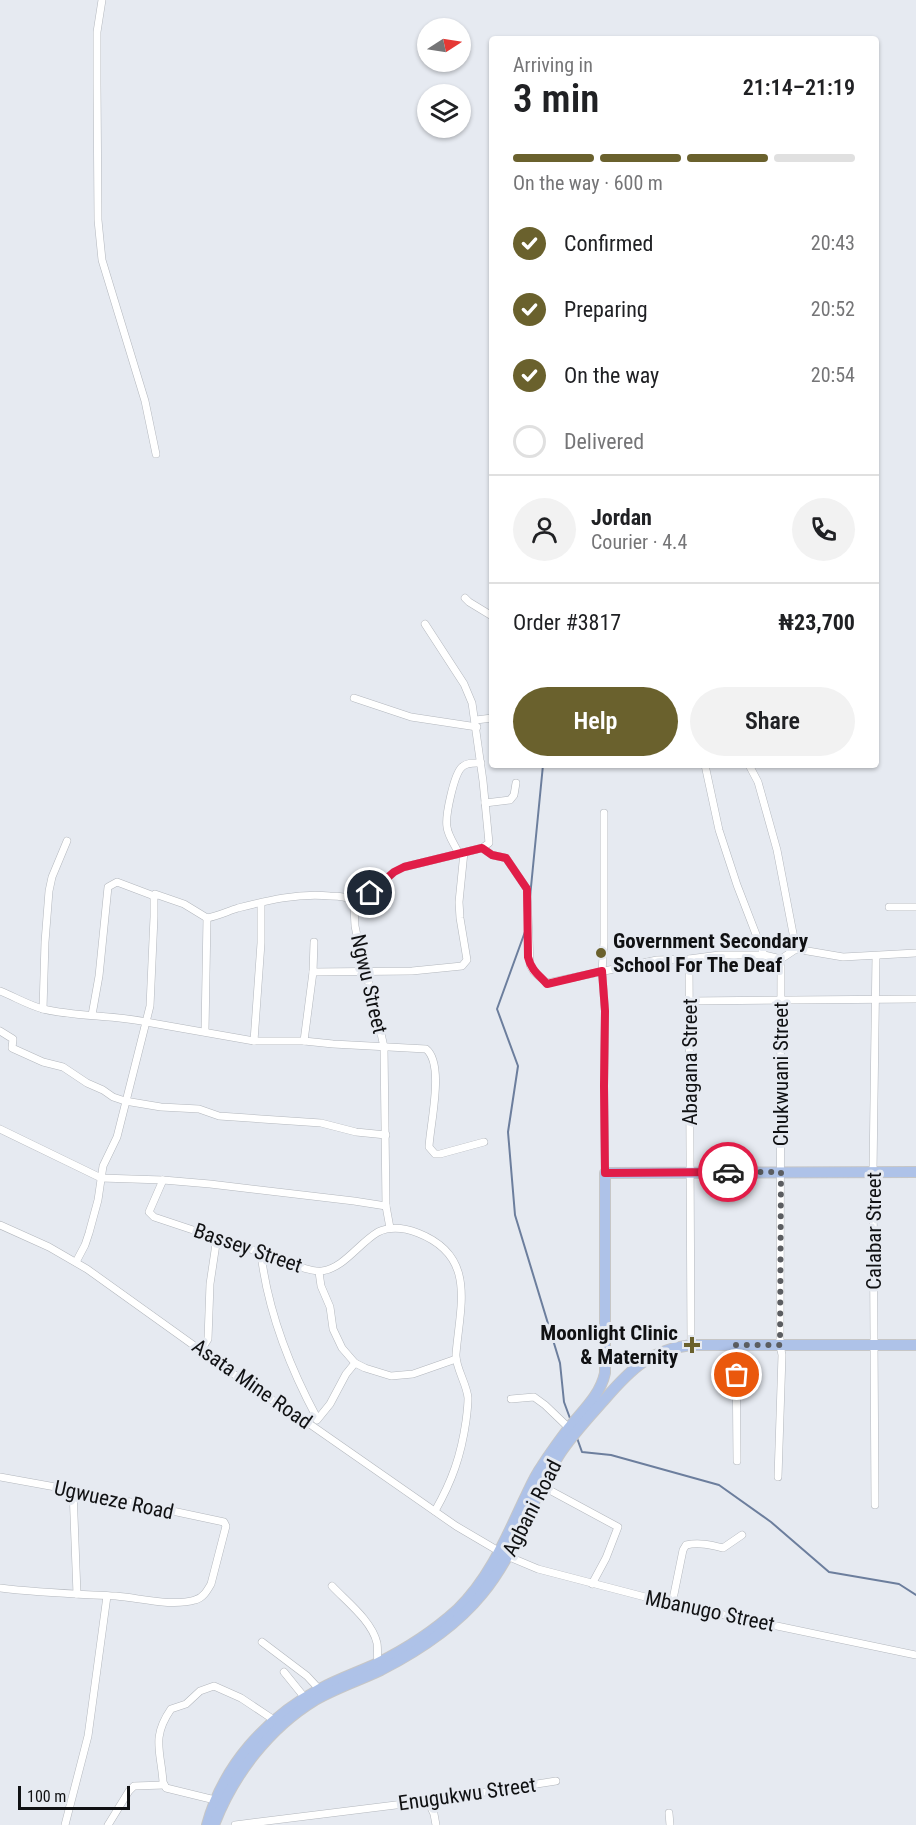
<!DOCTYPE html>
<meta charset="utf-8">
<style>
:root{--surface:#fff;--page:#f2f2f2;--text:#202124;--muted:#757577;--line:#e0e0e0;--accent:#6a612d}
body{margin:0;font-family:"Roboto Condensed",sans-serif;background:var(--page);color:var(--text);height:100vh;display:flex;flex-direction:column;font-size:22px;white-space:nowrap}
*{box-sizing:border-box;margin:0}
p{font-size:20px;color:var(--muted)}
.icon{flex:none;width:33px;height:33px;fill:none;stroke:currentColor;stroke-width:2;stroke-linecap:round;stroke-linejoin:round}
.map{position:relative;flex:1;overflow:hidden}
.details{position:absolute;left:489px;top:36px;width:390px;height:732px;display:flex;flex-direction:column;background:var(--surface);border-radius:6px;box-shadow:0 2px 4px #0004}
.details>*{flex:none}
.needle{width:39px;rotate:78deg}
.buttons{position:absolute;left:417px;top:18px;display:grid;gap:12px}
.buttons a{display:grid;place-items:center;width:54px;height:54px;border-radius:50%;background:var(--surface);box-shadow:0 2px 4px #0004;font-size:30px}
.scale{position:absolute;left:18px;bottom:15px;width:112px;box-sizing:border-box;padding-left:6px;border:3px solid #101113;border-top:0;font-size:16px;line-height:21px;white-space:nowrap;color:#101113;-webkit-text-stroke:4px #e6eaf1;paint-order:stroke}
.pin{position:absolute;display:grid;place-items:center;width:51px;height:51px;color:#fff;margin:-26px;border:3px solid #fff;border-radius:50%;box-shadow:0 2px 6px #0007}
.courier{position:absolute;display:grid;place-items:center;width:60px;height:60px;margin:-30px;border:4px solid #e11d48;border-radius:50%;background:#fff;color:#222;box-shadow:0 2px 8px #0007}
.summary em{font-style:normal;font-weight:600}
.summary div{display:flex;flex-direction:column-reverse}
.summary{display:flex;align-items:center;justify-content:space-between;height:102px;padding:0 24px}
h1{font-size:39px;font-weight:600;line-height:45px}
.bar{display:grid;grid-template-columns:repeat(4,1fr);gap:9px 6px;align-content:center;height:72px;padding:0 24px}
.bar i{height:8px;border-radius:4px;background:var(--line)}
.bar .on{background:var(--accent)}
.bar p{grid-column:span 4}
.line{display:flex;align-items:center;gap:15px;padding:0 24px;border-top:2px solid var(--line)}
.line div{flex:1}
.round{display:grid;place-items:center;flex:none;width:63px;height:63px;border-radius:32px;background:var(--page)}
ol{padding:0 24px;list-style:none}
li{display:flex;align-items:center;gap:18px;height:66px}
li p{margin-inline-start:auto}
li .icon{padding:6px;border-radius:50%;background:var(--accent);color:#fff;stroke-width:4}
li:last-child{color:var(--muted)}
li i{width:33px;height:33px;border:3px solid var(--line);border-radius:50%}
.action{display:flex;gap:12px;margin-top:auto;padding:12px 24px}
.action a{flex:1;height:69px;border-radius:36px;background:var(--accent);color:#fff;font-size:24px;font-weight:600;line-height:69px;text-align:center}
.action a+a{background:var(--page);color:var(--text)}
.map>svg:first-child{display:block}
</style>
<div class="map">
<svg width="916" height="1825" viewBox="0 0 916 1825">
<rect width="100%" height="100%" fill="#e6eaf1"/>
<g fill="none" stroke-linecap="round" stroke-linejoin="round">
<g stroke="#6c7e9d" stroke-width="2">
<path d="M530 897 543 765"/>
<path d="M526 929 497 1009 518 1066 508 1132 515 1215 560 1363 564 1402 571 1421"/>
<path d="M577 1438 582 1452 611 1455 719 1485 771 1522 829 1572 899 1584 916 1595"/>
</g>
<g stroke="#b3b7bd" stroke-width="8">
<g id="street">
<path d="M102 0 97 32V84L98 220 102 260 145 401 156 454"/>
<path d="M465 598 469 602 492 616"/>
<path d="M425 624 464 684 472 703 483 781 489 843 482 848"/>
<path d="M354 698 411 717 477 727"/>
<path d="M476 720 492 718"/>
<path d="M705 765 719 830 737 885 764 955"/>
<path d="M749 765 758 782 777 850 796 949"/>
<path d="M485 803 510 800 514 795 516 783"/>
<path d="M604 813V943L602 971 605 1011 604 1086 605 1173"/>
<path d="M459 854C455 845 448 836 447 827 445 816 454 774 462 767 467 762 475 763 481 763"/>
<path d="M357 901C348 897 340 896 330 896 298 893 269 900 238 908 228 911 218 916 207 918L184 904 155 894 154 896V917L150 1006 146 1022 254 1041H304L333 1044 426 1049C445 1064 430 1124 429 1147L435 1154H440L484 1142"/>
<path d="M889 907H916"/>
<path d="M689 959 691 1345"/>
<path d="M313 972 412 971 462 966 467 960 460 918 459 902 464 852"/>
<path d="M0 991C15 997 28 1005 43 1009 77 1017 112 1015 146 1022L117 1137 103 1166 98 1200 89 1233 85 1245 76 1262"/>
<path d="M690 1001C766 1001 841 999 916 999"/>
<path d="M43 1009 45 942 49 891 52 877 67 841"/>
<path d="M92 1015 99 976 108 887 117 882 154 896"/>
<path d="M0 1031 13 1039 12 1048 43 1062 63 1067 87 1083 103 1090 113 1097 125 1101 161 1107 199 1109 219 1116 321 1123 356 1132 386 1135"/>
<path d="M205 1031 207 918"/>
<path d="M254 1041 261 943V904"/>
<path d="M304 1041 313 972 314 942"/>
<path d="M0 1129 101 1178 163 1180 210 1184 354 1201 386 1206"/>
<path d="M163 1180 149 1212 154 1217 253 1250 261 1254C273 1258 311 1273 322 1271 344 1268 359 1243 378 1232 391 1226 405 1228 418 1233 477 1256 460 1305 456 1354 455 1367 467 1384 468 1398 468 1406 467 1413 466 1421 461 1456 452 1481 435 1511"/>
<path d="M0 1225 49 1247 87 1269 249 1385 311 1425 456 1526 507 1556 538 1569 672 1604 916 1655"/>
<path d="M390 1228 386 1206 384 1047 374 1002 361 955 355 926 354 907 357 901 370 893 394 872 404 867 482 848 492 855 506 858 527 889 530 965 534 972 547 983 657 960 689 959 719 955H764L781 959 796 949 843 957 916 953"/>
<path d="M261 1254C268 1312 289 1366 317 1418"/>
<path d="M319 1272 321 1286 330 1307 333 1329 342 1348 355 1363 365 1368 391 1376 413 1374 456 1359"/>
<path d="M736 1345 737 1461"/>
<path d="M201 1350 208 1339 210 1284 217 1237"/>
<path d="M511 1399 534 1397 545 1405 569 1428"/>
<path d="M317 1420 330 1404 346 1374 355 1363"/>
<path d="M0 1477 83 1492 224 1522 226 1526 211 1584C207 1591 203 1598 195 1600 172 1607 140 1598 116 1596 77 1594 39 1593 0 1588"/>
<path d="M778 1477 782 1355 780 1345 781 959"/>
<path d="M542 1486 618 1527 606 1558 592 1584"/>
<path d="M73 1490 77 1594"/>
<path d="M875 1505 873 1172 876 956"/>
<path d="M332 1586C347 1602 372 1621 377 1643 378 1649 377 1657 378 1663"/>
<path d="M672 1604 683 1550 686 1545C699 1542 711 1545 723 1548L742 1535"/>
<path d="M262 1642 307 1676 319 1689"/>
<path d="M284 1672 305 1698"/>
<path d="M215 1800 166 1788 163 1782C161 1751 151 1738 171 1709L186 1704 200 1691 214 1686 241 1698 274 1720"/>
<path d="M428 1801 434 1814 436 1825"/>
<path d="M669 1813 670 1825"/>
<path d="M65 1825 88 1736 107 1596"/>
<path d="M108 1825 129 1791 134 1786 164 1785"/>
<path d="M235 1825 428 1801 556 1781"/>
</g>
</g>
<g stroke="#c6c6c6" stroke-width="12">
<g id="primary">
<path d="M207 1825C223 1766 266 1718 320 1689 338 1679 359 1672 378 1663 406 1649 434 1631 457 1610 488 1580 505 1541 523 1502 529 1490 534 1477 542 1466 550 1453 559 1441 568 1429 582 1411 600 1396 605 1373V1173L916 1172"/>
<path d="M214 1825C233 1775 269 1728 315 1700 336 1688 360 1680 381 1670 418 1651 456 1626 482 1594 516 1553 531 1500 559 1455 572 1435 589 1417 605 1399 631 1369 650 1350 691 1345H916"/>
</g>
</g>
<use href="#street" stroke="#fff" stroke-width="7"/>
<use href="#primary" stroke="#aec2e8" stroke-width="10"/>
</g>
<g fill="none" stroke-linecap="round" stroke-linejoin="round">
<path stroke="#5b5d61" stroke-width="6" stroke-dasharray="0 10.8" d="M728 1172H781L780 1345H736L737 1375"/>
<path stroke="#e11d48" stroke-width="8" d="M370 893 394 872 404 867 482 848 492 855 506 858 527 889 528 957C531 970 539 975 547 984L602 971 605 1011 604 1086 605 1173 728 1172"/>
</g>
<g fill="#6a612d" stroke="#e6eaf1" stroke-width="2">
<circle cx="601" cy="953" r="6"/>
<path d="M689 1336h6v6h6v6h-6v6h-6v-6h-6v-6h6z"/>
</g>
<g text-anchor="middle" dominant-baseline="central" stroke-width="6" stroke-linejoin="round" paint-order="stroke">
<g font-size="21" font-weight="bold" fill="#101113" stroke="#e6eaf1" text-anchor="start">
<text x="613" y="941">Government Secondary<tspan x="613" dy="24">School For The Deaf</tspan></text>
<text x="678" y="1333" text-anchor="end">Moonlight Clinic<tspan x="678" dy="24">&amp; Maternity</tspan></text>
</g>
<g font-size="21" fill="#101113" stroke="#e6eaf1">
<text transform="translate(369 984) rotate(77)">Ngwu Street</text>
<text transform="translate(690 1062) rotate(-90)">Abagana Street</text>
<text transform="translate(781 1074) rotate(-90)">Chukwuani Street</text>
<text transform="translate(874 1231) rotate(-90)">Calabar Street</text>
<text transform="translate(248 1248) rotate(19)">Bassey Street</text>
<text transform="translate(252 1384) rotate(35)">Asata Mine Road</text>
<text transform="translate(114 1500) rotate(12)">Ugwueze Road</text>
<text transform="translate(532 1508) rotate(-63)">Agbani Road</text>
<text transform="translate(710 1611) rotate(12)">Mbanugo Street</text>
<text transform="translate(467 1794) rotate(-8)">Enugukwu Street</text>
</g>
</g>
</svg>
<div class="buttons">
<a><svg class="needle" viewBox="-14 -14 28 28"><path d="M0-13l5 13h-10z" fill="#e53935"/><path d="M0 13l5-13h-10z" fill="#757577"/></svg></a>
<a><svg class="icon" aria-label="layers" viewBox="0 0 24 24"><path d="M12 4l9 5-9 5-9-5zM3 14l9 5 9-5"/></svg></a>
</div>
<div class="scale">100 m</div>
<div class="pin" style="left:737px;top:1375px;background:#ea580c"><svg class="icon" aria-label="bag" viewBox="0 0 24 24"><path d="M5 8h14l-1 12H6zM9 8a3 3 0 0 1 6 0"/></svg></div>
<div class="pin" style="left:370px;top:893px;background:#1f2937"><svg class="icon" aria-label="home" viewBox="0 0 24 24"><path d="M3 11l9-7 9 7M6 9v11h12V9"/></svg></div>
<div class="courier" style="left:728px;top:1172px"><svg class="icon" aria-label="car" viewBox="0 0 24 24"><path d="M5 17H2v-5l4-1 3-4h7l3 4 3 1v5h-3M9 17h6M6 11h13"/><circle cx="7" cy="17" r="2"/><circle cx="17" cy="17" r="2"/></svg></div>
<section class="details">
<div class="summary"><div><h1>3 min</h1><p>Arriving in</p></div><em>21:14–21:19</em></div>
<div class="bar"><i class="on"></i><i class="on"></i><i class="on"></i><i></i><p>On the way · 600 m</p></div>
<ol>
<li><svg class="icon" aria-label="check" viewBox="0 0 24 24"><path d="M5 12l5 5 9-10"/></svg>Confirmed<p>20:43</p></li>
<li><svg class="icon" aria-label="check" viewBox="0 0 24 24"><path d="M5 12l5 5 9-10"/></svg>Preparing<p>20:52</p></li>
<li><svg class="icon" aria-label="check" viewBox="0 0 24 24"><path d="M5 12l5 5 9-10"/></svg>On the way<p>20:54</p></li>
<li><i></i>Delivered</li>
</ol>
<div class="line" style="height:108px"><a class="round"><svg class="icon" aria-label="person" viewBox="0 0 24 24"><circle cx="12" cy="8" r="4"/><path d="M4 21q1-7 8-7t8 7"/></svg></a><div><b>Jordan</b><p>Courier · 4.4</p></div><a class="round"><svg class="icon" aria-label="phone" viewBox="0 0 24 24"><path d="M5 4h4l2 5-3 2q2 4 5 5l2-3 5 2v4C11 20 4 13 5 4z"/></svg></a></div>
<div class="line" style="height:78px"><div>Order #3817</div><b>₦23,700</b></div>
<div class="action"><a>Help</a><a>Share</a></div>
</section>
</div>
